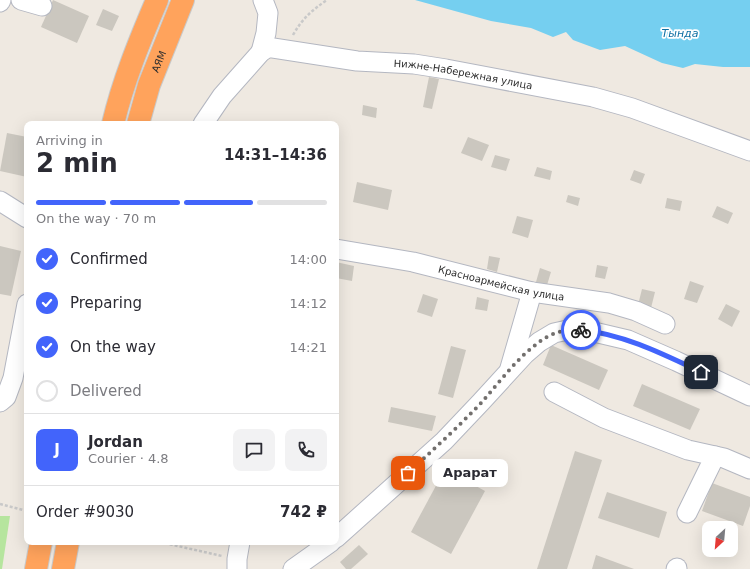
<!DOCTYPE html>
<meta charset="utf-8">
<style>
:root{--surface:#fff;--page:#f2f2f3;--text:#2b2b33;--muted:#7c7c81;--line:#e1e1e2;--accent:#4264fb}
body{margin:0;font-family:"DejaVu Sans",sans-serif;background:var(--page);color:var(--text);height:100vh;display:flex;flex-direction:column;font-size:15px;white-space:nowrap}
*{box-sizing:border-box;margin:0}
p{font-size:13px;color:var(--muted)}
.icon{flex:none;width:22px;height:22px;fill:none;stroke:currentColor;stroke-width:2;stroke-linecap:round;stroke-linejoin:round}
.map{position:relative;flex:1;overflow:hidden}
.side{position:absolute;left:24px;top:121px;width:315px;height:424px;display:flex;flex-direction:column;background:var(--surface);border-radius:8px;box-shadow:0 4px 16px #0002}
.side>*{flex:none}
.needle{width:26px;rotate:206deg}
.fabs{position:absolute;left:702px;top:521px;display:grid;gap:8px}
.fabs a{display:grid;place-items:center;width:36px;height:36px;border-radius:8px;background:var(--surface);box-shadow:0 4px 16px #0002;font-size:20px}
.pin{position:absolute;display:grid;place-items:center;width:34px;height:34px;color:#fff;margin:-17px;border-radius:8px;box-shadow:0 2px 6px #0006}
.courier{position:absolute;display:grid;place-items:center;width:40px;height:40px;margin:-20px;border:3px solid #4264fb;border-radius:50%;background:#fff;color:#222;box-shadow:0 1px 5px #0007}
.bubble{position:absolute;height:28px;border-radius:8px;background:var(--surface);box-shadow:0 4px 16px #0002;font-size:13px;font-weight:600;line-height:28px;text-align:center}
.head em{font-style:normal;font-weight:600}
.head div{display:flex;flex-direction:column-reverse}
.head{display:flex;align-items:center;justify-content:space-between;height:68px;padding:0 12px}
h1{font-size:26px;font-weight:600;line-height:30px}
.bar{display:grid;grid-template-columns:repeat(4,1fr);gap:6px 4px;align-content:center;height:48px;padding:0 12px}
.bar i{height:5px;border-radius:3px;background:var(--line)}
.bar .current{background:var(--accent)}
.bar p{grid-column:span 4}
.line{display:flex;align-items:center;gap:10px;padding:0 12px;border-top:1px solid var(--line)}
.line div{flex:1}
.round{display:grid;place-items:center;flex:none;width:42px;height:42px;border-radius:8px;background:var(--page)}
ol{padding:0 12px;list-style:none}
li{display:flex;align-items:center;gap:12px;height:44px}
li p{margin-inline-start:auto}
li .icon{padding:4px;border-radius:50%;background:var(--accent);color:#fff;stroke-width:4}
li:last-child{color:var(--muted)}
li i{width:22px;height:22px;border:2px solid var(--line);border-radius:50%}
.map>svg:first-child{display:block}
</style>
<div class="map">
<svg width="750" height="569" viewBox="0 0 750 569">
<rect width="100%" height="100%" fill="#efe9e1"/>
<path fill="#b6e59e" d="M0 516H10L2 569H0Z"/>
<path fill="#75cff0" d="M415 0H750V67H723L695 64 683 68 662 63 625 46 600 50 573 40 566 32 553 37 531 28 491 21Z"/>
<g fill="#cbc7bf">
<path d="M53 0 89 16 77 43 41 27Z"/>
<path d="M103 9 119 16 112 31 96 25Z"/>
<path d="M429 77 439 79 432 109 423 107Z"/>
<path d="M363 105 377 108 376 118 362 115Z"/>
<path d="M7 133 27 137V177L0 171Z"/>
<path d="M468 137 489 145 482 161 461 153Z"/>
<path d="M495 155 510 159 506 171 491 167Z"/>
<path d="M537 167 552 171 550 180 534 176Z"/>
<path d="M634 170 645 174 641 184 630 180Z"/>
<path d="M357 182 392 190 388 210 353 202Z"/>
<path d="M568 195 580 198 578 206 566 202Z"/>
<path d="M667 198 682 201 680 211 665 208Z"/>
<path d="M717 206 733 213 728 224 712 217Z"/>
<path d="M517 216 533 220 528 238 512 233Z"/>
<path d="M0 246 21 251 11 296 0 294Z"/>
<path d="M489 256 500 258 497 272 487 269Z"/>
<path d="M336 262 354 266 352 281 336 278Z"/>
<path d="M597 265 608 267 605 279 595 277Z"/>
<path d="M540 268 551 272 547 285 536 282Z"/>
<path d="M690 281 704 286 697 303 684 299Z"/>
<path d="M642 289 655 292 651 308 638 305Z"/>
<path d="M423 294 438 299 432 317 417 312Z"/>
<path d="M477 297 489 300 487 311 475 309Z"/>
<path d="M726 304 740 311 732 327 718 319Z"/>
<path d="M551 345 608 370 599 390 543 365Z"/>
<path d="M451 346 466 350 453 398 438 394Z"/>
<path d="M642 384 700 409 690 430 633 406Z"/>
<path d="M391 407 436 416 432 431 388 422Z"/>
<path d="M575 451 602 460 567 569H537Z"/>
<path d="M445 469 485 491 451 554 411 532Z"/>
<path d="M712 483 750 497V506L743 526 702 511Z"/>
<path d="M607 492 667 512 659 538 598 518Z"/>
<path d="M359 545 368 554 351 569H346L340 562Z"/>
<path d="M596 555 634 569H592Z"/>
</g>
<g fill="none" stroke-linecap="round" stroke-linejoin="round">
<g stroke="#b4b7c1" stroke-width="21">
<g id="minor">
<path d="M21 0 42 6"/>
<path d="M0 2 1 0"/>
<path d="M261 52 266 33 268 13 263 0"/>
<path id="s1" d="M203 124 222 96 261 52 267 48H273L357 61 414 64 446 69 593 97 632 108 750 151"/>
<path d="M0 201 27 218"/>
<path id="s2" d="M336 249 413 262 532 292 609 303 636 311 665 324"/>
<path d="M510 368 532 292"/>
<path d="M554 392 604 418 688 450 724 458 750 469"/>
<path d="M0 402 6 397 13 378 27 304"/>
<path d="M687 513 715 456"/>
<path d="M336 538 444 441 481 402 525 354 539 342 554 333 572 329 594 332 628 340 676 361 750 396"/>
<path d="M237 569V559L240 542"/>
<path d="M293 569 331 542"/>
<path d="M676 569 677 568"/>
</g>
</g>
<g stroke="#c9c9c9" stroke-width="24">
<g id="highway">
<path d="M113 124C123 81 140 40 157 0"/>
<path id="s3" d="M138 124 149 85 183 0"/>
<path d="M36 569 41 542"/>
<path d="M63 569 68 542"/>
</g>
</g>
<g stroke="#c9c9c9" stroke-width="2.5" stroke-dasharray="3 2" stroke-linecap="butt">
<path d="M293 35C302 19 312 10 327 0"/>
<path d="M0 504 27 511"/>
<path d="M160 542 222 556"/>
</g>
<use href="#minor" stroke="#fff" stroke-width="19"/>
<use href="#highway" stroke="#ffa35c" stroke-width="22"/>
</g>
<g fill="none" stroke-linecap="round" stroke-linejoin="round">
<path stroke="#726f6d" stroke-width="4" stroke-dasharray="0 7.2" d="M408 473C433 450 458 427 481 403 499 383 516 359 538 343 550 333 565 329 581 330"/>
<path stroke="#4264fb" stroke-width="5" d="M581 330C623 334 663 354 701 372"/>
</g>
<g text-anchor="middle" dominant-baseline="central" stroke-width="3.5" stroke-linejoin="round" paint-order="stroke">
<g font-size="10" fill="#2e2e2e" stroke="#fff">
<text stroke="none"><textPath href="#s3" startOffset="66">АЯМ</textPath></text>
<text stroke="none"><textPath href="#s1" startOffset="298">Нижне-Набережная улица</textPath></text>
<text stroke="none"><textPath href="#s2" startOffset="169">Красноармейская улица</textPath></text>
</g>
<g font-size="11" font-style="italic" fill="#0d6fa3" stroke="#fff">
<text x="680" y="33">Тында</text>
</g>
</g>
</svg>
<div class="fabs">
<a><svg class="needle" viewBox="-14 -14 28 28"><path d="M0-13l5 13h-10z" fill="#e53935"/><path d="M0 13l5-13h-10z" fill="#7c7c81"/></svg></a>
</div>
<div class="pin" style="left:408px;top:473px;background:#ea580c"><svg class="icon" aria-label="bag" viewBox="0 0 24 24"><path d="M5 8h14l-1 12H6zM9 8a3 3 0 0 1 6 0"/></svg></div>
<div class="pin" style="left:701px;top:372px;background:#1f2937"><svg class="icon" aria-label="home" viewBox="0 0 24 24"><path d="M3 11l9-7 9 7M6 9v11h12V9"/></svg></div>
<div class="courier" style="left:581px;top:330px"><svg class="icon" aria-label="bike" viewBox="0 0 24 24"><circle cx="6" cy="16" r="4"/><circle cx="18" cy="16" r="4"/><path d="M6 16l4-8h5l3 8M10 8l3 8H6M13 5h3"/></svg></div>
<div class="bubble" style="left:432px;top:459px;width:76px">Арарат</div>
<section class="side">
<div class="head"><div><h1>2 min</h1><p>Arriving in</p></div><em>14:31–14:36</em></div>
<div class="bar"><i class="current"></i><i class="current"></i><i class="current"></i><i></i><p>On the way · 70 m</p></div>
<ol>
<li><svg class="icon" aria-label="check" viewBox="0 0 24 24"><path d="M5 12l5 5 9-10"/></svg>Confirmed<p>14:00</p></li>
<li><svg class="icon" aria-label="check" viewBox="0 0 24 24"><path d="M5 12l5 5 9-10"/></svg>Preparing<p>14:12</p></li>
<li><svg class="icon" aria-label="check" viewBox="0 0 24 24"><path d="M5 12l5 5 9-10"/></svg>On the way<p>14:21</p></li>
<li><i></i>Delivered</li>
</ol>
<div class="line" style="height:72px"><b class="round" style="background:var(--accent);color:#fff">J</b><div><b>Jordan</b><p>Courier · 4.8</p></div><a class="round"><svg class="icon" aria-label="chat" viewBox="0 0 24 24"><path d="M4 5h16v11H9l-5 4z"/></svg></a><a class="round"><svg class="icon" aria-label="phone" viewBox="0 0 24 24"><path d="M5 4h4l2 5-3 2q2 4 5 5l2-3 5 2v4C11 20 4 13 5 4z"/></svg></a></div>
<div class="line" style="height:52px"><div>Order #9030</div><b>742 ₽</b></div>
</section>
</div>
